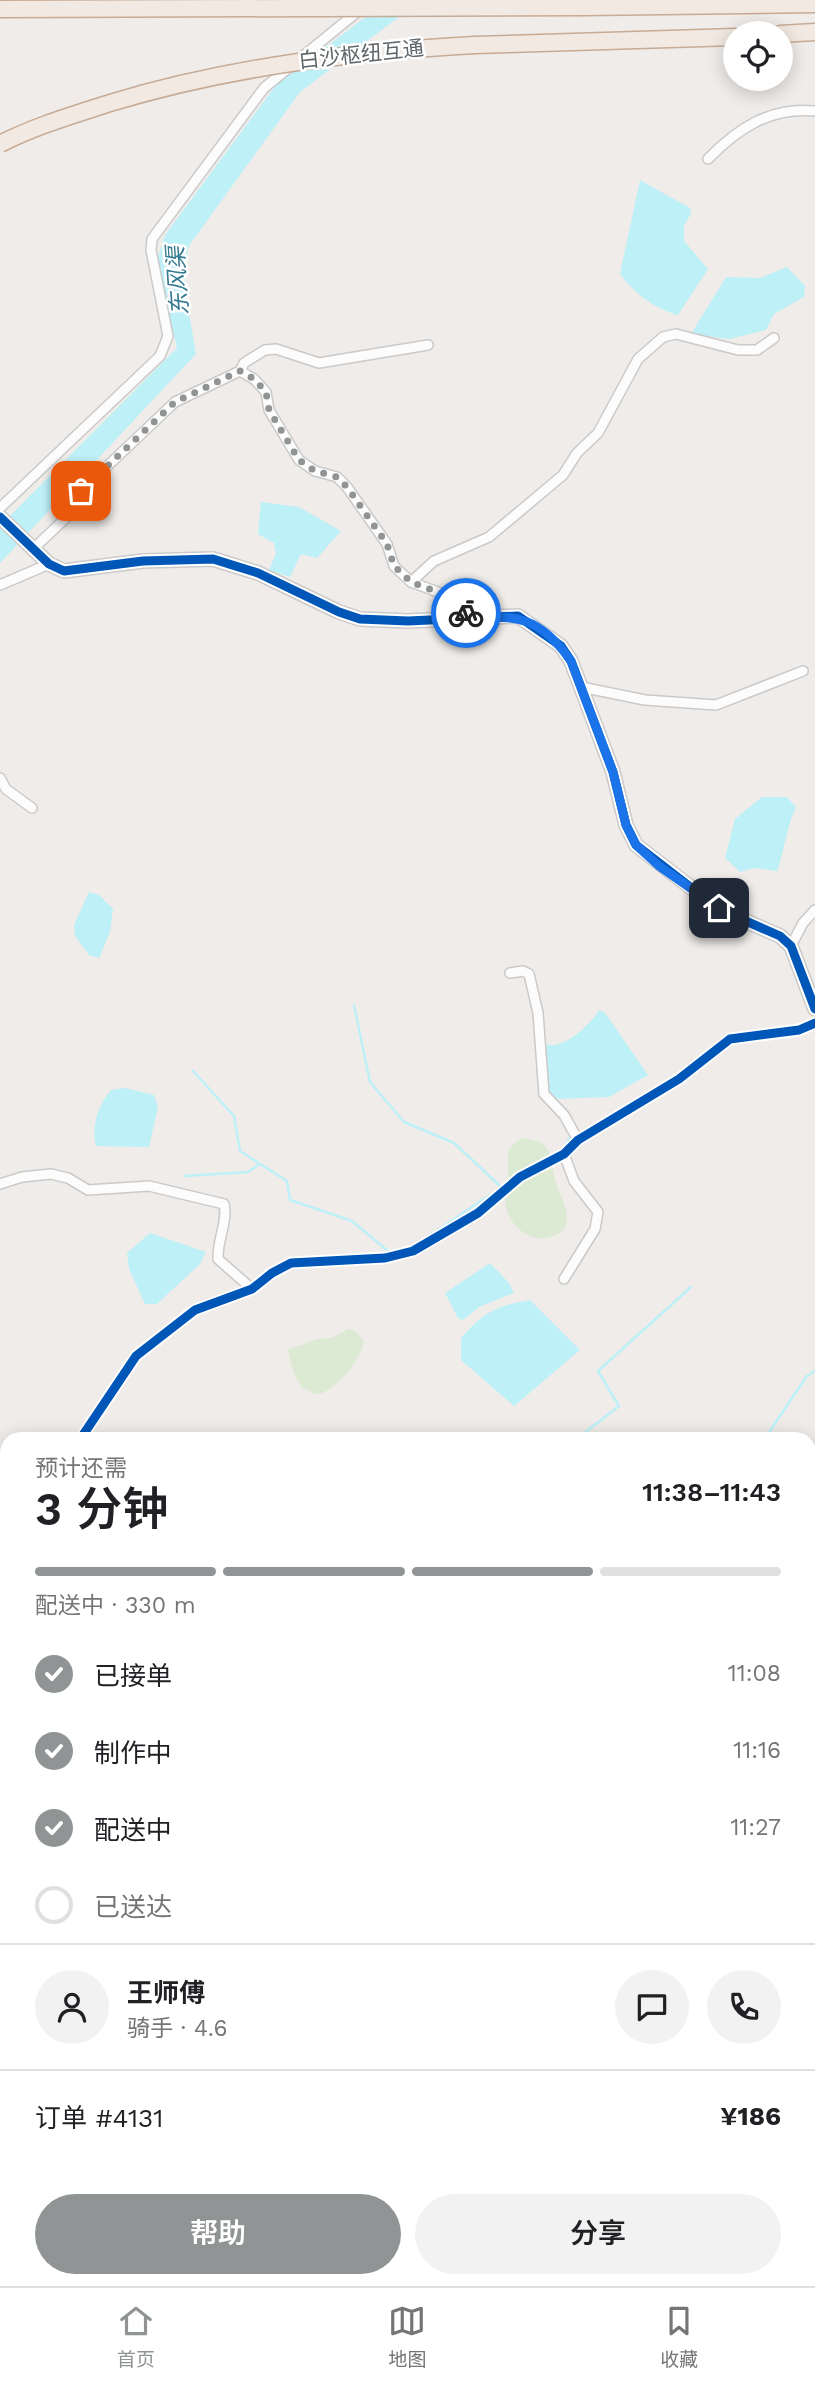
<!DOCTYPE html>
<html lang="zh">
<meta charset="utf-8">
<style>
:root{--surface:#fff;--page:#f2f2f2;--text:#202124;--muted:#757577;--line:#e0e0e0;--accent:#919495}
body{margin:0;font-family:"Work Sans","Noto Sans SC",sans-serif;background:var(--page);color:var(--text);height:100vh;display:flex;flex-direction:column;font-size:26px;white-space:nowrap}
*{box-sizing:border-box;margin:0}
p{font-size:23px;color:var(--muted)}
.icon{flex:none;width:38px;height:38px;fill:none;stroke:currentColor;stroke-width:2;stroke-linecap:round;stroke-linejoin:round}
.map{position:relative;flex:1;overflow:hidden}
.side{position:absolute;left:0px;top:1432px;width:816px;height:856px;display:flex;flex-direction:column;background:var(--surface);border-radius:21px 21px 0 0;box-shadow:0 4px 18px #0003}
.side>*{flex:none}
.fabs{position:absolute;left:723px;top:21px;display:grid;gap:14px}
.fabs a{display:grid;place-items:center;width:70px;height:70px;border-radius:50%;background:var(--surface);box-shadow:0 4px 18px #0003;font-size:35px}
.pin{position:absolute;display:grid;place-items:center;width:60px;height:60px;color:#fff;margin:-30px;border-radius:14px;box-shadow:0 4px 10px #0006}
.courier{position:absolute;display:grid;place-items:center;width:70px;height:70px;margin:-35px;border:5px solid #1a73e8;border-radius:50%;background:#fff;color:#222;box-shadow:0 2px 9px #0007}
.headline em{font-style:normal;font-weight:600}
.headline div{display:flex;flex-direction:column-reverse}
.headline{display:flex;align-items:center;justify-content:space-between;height:119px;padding:0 35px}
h1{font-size:46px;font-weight:600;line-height:52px}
.bar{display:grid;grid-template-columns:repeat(4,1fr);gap:10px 7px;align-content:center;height:84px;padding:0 35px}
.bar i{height:9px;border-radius:5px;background:var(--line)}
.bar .on{background:var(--accent)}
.bar p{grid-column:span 4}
.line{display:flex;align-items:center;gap:18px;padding:0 35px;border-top:2px solid var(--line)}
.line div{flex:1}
.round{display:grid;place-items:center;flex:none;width:74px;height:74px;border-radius:37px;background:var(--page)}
ol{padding:0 35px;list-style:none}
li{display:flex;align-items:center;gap:21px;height:77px}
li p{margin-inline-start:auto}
li .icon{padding:7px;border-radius:50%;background:var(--accent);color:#fff;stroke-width:4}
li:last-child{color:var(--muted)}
li i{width:38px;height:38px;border:4px solid var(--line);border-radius:50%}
.button{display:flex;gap:14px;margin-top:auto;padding:14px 35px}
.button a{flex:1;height:80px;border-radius:42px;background:var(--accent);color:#fff;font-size:28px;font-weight:600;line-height:80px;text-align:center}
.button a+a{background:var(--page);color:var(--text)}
.menu{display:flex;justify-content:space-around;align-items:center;height:98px;border-top:2px solid var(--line);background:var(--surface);font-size:19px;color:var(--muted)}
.menu a{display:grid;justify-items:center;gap:4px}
.menu .on{color:var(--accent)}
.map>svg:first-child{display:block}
</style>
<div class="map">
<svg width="815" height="2286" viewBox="0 0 815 2286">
<rect width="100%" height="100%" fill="#efece9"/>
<g fill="#dcead4">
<path d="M522 1138C557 1141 548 1158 556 1183 563 1203 582 1233 545 1238 523 1241 503 1217 505 1197 505 1189 508 1183 508 1175 509 1167 506 1156 510 1148 513 1144 518 1141 522 1138Z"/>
<path d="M349 1329 355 1331 364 1341C360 1362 339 1385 321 1394 296 1393 292 1371 288 1350L317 1339 331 1338Z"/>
</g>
<g fill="#bef0f8">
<path d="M388 0H421L300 92 188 247 184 283 196 354 0 563V526L177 348 157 260 165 235 276 85Z"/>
<path d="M640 180 690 208 691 213 684 226V241L708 269 678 315C655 309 634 293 620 274Z"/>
<path d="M787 267 805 286 804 297 774 314 766 330 729 339 691 334 726 277 760 278Z"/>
<path d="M261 502 299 507 341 531 317 558 301 554 290 577 269 570 276 553 274 543 258 534Z"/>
<path d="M762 797H787L796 807C786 828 785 849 777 871L754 868 740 872 725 858 735 819Z"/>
<path d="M89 892 99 895 113 909 110 932 99 958 89 955 75 936 74 925Z"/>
<path d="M599 1010 605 1013 648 1075 609 1097 555 1099 548 1094 543 1048 546 1044C563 1051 591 1024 599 1010Z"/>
<path d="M125 1088 154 1095 158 1107 149 1147 96 1146C91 1127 98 1105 111 1090Z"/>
<path d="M150 1233 206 1252 200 1264 157 1304H145L129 1269 127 1253Z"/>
<path d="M490 1263 509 1283 514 1293 479 1307 463 1320 458 1318 445 1293Z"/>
<path d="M530 1300 580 1350 514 1406 461 1360V1338C484 1312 496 1306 530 1300Z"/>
</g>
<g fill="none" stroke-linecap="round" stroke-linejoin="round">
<g stroke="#bef0f8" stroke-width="2.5">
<path d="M354 1005 370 1082 404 1122 454 1143 500 1186"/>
<path d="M193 1071 234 1116 240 1151 287 1181 290 1200 352 1221 389 1252 414 1246 509 1182"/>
<path d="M562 1150 570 1138"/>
<path d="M185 1176 248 1172 260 1164"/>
<path d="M578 1438 619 1406 598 1371 691 1287"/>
<path d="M765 1438 807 1376 815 1371"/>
<path d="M365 2286 383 2280"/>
</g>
<g stroke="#cacaca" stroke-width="12">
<g id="street">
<path d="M708 159C738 128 770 107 815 111"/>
<path d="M240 371 254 379 266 392 269 410 299 460 315 471 337 477 347 487 387 544 394 566 411 582 462 601 468 619"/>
<path d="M0 508 160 356 168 336 151 250 152 239 264 88 362 8"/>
<path d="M33 549 68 516 81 491 175 402 240 371 244 363 265 350 276 349 319 363 428 345"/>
<path d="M411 582 434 561 489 537 563 475 577 453 598 433 638 359 663 337 676 334 738 350H757L774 338"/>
<path d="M0 585 49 564"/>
<path d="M581 687 645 700 716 705 803 671"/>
<path d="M0 778 6 789 32 808"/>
<path d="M791 946 803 923 815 910"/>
<path d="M510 973 523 971 529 974 538 1013 544 1094 564 1115 578 1140"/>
<path d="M0 1184 22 1177 51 1174 68 1178 88 1190 149 1186 224 1204C228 1222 217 1240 218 1259L252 1289"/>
<path d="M564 1279 595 1229 598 1212 574 1181 564 1154"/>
<path d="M81 1438 136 1356 195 1310 252 1289 272 1273 291 1263 385 1258 413 1251 478 1213 520 1177 564 1154 578 1140 679 1079 730 1039 799 1030 815 1023"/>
<path d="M0 1489 7 1488"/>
<path d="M808 1512 815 1505"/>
<path d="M808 1983 815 1981"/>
<path d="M0 2007 7 2009"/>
<path d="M209 2280 217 2286"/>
<path d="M729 2280 730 2286"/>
</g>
</g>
<g stroke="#cbcbcb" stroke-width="16">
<path id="secondary" d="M0 517 49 564 64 571 143 561 213 559 258 573 339 612 360 619 408 621 518 616 561 646 571 661 613 772 626 825 636 845 707 900 732 915 780 936 791 946 815 1009"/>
</g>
<g stroke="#c7ab95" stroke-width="19">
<g id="highway">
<path d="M584 7 815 4"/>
<path d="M780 34 815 32"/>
<path d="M475 45 735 37"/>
</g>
</g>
<use href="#street" stroke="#fdfcfc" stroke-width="9"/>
<use href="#secondary" stroke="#fdfcfc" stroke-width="12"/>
<use href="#highway" stroke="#f1e9e2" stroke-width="16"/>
<g stroke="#c7ab95" stroke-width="19" stroke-linecap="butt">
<g id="highway-bridge">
<path d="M0 9 584 7"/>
<path d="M0 144C35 126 73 115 110 103 229 67 351 52 475 45"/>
</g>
</g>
<use href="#highway-bridge" stroke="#f1e9e2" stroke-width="16"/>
<g stroke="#fff" stroke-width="13">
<g id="cycleway">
<path d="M0 517 49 564 64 571 143 561 213 559 258 573 339 612 360 619 408 621 518 616 561 646 571 661 613 772 626 825 636 845 707 900 732 915 780 936 791 946 815 1009"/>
<path d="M81 1438 136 1356 195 1310 252 1289 272 1273 291 1263 385 1258 413 1251 478 1213 520 1177 564 1154 578 1140 679 1079 730 1039 799 1030 815 1023"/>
</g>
</g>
<use href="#cycleway" stroke="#0057b8" stroke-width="9"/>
</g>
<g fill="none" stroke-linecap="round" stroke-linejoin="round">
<path stroke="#919495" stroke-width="7" stroke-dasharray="0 12.6" d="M81 491 175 402 240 371 254 379 266 392 269 410 299 460 315 471 337 477 347 487 387 544 394 566 411 582 462 601 466 613"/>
<path stroke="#1a73e8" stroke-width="9" d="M466 613 468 619C517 613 541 618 571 661L613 772 626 825 636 845 659 866 719 908"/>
</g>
<g text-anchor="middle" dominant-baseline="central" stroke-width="5" stroke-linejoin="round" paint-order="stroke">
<g font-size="21" fill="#5e6568" stroke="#fff">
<text transform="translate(361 54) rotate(-6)">白沙枢纽互通</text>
</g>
<g font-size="23" font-style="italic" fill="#367b91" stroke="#fff">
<text transform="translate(178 281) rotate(-94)">东风渠</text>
</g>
</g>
</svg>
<div class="fabs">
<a><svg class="icon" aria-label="locate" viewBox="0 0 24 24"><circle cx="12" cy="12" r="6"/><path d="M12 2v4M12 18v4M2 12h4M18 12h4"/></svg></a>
</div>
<div class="pin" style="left:81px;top:491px;background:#ea580c"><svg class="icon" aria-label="bag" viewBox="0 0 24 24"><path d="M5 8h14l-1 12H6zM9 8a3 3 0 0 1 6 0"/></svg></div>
<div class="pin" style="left:719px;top:908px;background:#1f2937"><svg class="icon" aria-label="home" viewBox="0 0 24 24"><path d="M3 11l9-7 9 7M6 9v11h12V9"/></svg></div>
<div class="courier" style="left:466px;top:613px"><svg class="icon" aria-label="bike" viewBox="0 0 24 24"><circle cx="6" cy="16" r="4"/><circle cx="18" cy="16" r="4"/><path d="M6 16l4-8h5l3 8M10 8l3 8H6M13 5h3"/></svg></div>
<section class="side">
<div class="headline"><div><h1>3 分钟</h1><p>预计还需</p></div><em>11:38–11:43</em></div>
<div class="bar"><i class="on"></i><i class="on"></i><i class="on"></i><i></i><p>配送中 · 330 m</p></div>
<ol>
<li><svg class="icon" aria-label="check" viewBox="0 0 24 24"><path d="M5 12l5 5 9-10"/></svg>已接单<p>11:08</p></li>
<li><svg class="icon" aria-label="check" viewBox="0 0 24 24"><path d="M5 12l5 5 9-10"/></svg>制作中<p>11:16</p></li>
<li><svg class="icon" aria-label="check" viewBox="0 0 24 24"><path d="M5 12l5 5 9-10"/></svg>配送中<p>11:27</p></li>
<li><i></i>已送达</li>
</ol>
<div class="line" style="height:126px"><a class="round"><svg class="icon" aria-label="person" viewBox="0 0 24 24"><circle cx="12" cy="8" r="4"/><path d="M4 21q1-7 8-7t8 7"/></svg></a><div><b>王师傅</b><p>骑手 · 4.6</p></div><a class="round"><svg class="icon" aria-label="chat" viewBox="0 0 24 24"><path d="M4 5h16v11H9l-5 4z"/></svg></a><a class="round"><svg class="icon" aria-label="phone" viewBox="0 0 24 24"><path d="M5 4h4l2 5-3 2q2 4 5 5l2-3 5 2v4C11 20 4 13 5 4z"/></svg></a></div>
<div class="line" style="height:91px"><div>订单 #4131</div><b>¥186</b></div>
<div class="button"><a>帮助</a><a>分享</a></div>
</section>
</div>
<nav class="menu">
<a class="on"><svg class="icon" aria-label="home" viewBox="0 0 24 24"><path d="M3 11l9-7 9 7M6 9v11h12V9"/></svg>首页</a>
<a><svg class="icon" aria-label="map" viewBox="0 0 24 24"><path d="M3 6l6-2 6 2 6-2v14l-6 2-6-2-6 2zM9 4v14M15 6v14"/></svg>地图</a>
<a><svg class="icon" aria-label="saved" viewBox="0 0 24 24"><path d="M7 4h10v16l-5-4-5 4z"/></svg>收藏</a>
</nav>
